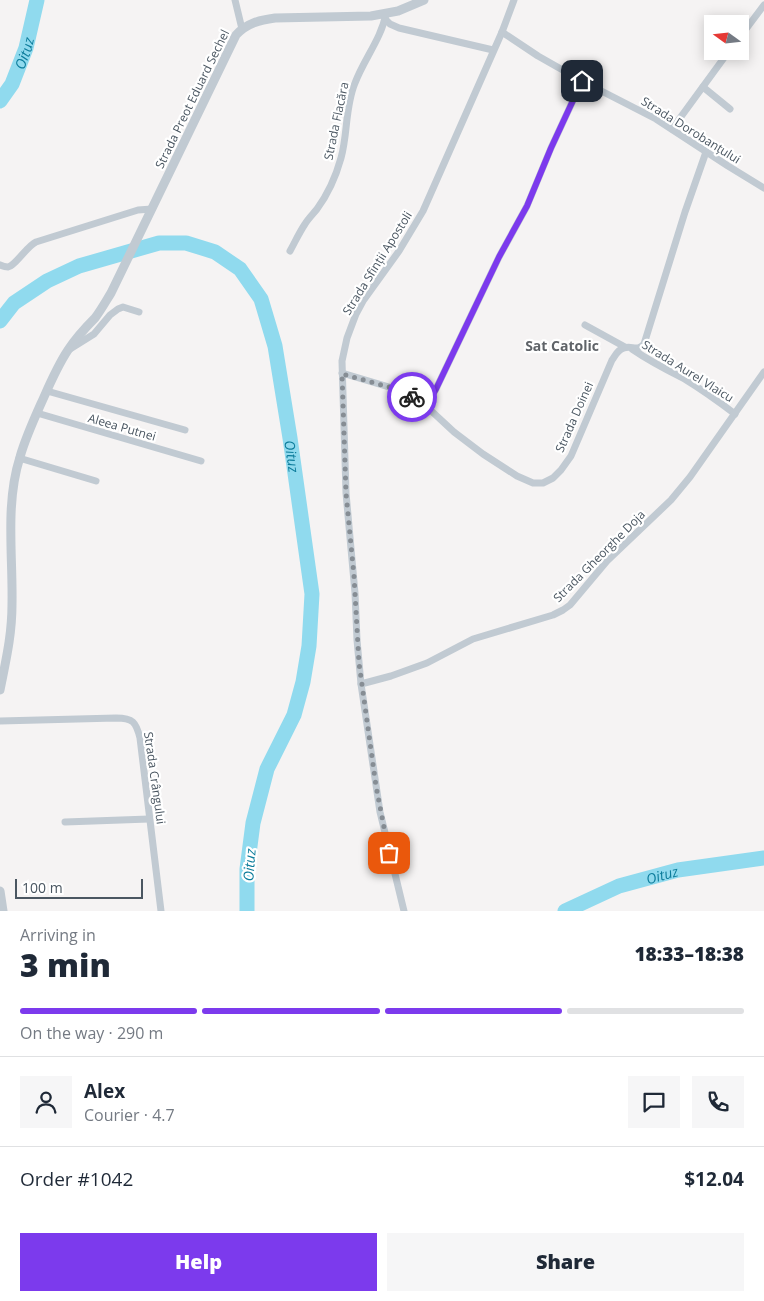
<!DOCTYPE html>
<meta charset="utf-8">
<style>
:root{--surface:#fff;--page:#f6f6f7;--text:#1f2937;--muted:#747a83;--line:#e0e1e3;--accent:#7c3aed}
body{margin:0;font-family:"Open Sans",sans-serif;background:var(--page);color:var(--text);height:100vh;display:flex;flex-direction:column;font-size:19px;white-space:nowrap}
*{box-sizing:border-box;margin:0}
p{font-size:16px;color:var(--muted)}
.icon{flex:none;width:28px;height:28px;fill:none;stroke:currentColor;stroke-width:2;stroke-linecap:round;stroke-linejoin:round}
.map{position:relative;height:911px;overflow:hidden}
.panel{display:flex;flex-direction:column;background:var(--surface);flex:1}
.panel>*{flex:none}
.needle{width:32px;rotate:285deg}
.tools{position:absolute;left:704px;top:15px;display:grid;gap:10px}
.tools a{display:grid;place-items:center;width:45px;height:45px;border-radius:0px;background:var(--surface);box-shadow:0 2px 12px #0003;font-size:25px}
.scale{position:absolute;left:15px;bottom:12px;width:128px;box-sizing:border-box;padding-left:5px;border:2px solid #4a5661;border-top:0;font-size:14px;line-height:18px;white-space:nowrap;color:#4a5661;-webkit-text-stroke:4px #fff;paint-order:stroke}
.pin{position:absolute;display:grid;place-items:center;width:42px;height:42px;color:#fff;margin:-21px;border-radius:10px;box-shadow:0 2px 8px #0006}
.courier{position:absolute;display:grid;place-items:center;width:50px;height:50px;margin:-25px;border:4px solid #7c3aed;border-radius:50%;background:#fff;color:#222;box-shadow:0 1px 6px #0007}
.head em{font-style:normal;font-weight:800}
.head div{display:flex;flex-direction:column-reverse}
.head{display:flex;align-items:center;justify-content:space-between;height:85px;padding:0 20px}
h1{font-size:32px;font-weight:800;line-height:38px}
.bar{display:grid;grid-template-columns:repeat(4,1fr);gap:8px 5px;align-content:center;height:60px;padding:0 20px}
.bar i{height:6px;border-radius:4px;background:var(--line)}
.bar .on{background:var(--accent)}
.bar p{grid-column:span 4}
.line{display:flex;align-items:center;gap:12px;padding:0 20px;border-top:1px solid var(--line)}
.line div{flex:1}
.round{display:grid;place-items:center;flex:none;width:52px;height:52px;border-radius:0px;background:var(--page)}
.cta{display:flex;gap:10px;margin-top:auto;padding:10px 20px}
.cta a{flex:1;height:58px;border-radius:0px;background:var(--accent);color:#fff;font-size:20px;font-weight:800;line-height:58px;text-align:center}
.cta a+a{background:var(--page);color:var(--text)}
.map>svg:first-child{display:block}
</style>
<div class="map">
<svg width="764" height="911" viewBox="0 0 764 911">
<rect width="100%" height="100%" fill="#f5f3f3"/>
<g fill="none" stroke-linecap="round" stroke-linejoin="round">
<g stroke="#90daee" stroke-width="15">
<path id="s1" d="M0 101 12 84 26 48 37 0"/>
<path id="s2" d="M0 321 14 303 47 281 79 266 159 243H186L215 252 240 269 261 299 275 346 290 438 312 594 309 646 303 682 294 715 267 769 253 823 247 869V911"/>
<path id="s3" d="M565 911 619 886 678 870 764 858"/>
</g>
<g stroke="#c1cad2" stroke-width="7">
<path d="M235 0 242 29"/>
<path d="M385 19 390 24 399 28 493 50"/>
<path d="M502 32 538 56 582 81 656 119 728 166 764 188"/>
<path d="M740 37 764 5"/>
<path d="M703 87 730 109"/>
<path d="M672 129 729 51"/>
<path d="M290 251C295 242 299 233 305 224 308 219 313 214 317 209 328 194 336 176 341 158 348 133 345 107 355 83 364 59 381 39 386 14"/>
<path d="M0 265C2 266 6 267 8 267 15 266 27 246 36 242L138 210 152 209"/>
<path d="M585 325 625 347"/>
<path d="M70 349 94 334 110 315 118 309 123 307 139 312"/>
<path d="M632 349C648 360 665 369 683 378 701 389 718 401 735 414"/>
<path d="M342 373 389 387 410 395 426 406 454 432 483 454 517 476 533 483H543L553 478 561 470 571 456 612 360C615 356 618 349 624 348 632 345 637 352 644 344L685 212 706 152"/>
<path d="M47 391 185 430"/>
<path d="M426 406 436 389 499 257 527 206 551 148 582 81"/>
<path d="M37 413 201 461"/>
<path d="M19 458 96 481"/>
<path d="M361 684 391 676 427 663 473 639 553 615 563 610 570 605 607 561 671 500 690 477 764 372"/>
<path d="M0 721 116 718C133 718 136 722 140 738L161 911"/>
<path d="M65 822 149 819"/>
<path d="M404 911 380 812 361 684 357 640 355 593 346 493 342 361 347 338 356 314 363 301 399 251 423 211 502 32 514 0"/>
</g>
<g stroke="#c1cad2" stroke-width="9">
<path d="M0 690C6 660 12 635 12 604 13 555 5 504 20 457 26 436 35 417 44 397 51 381 58 365 68 350 76 338 85 328 95 318 101 310 106 301 111 293L236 35C247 23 260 20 275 18L371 16 398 11 424 0"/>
<path d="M0 891 3 911"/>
</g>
</g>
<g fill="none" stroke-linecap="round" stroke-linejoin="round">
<path stroke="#868d94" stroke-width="5" stroke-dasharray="0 9" d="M389 853 376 786 359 663 354 576 346 493 342 374 389 387 412 397"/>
<path stroke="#7c3aed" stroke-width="6" d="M412 397 426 406 436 389 499 257 527 206 551 148 582 81"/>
</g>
<g text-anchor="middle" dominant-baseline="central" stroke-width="4.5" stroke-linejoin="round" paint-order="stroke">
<g font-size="12" fill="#4a5661" stroke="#fff">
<text transform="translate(192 99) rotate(-64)">Strada Preot Eduard Sechel</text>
<text transform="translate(336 121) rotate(-78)">Strada Flacăra</text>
<text transform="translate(691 130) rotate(32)">Strada Dorobanțului</text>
<text transform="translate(377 263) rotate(-58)">Strada Sfinții Apostoli</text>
<text transform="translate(688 371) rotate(32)">Strada Aurel Vlaicu</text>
<text transform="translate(574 417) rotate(-66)">Strada Doinei</text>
<text transform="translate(122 427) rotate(16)">Aleea Putnei</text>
<text transform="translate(599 556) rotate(-45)">Strada Gheorghe Doja</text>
<text transform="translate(155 778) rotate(82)">Strada Crângului</text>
</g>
<g font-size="14" font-style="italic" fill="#0c7c9b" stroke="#fff">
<text stroke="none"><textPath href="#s1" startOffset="54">Oituz</textPath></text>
<text stroke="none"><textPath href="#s2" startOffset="466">Oituz</textPath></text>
<text transform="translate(249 865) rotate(-86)">Oituz</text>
<text stroke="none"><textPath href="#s3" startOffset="104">Oituz</textPath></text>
</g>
<g font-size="14" font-weight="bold" fill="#5f6368" stroke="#fff">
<text x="562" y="345">Sat Catolic</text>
</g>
</g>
</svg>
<div class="tools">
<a><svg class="needle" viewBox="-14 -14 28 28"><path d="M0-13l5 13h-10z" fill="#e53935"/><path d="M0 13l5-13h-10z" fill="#747a83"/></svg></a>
</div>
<div class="scale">100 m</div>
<div class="pin" style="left:389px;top:853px;background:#ea580c"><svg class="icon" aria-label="bag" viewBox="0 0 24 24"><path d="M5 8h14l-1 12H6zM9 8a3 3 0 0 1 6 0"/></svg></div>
<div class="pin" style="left:582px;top:81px;background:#1f2937"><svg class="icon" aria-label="home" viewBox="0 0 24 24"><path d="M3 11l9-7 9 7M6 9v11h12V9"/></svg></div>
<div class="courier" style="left:412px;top:397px"><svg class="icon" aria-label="bike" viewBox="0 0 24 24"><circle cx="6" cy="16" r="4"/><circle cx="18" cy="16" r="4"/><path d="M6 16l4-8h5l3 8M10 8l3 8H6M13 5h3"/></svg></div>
</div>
<section class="panel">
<div class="head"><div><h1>3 min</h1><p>Arriving in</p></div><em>18:33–18:38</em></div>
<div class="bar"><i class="on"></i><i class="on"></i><i class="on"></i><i></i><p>On the way · 290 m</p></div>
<div class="line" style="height:90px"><a class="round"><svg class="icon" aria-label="person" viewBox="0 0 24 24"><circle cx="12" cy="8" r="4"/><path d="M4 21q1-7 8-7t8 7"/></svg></a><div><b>Alex</b><p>Courier · 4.7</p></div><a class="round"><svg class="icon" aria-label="chat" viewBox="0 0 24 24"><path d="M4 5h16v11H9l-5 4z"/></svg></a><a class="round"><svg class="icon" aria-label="phone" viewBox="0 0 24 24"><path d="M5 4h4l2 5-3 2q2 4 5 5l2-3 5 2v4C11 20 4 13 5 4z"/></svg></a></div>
<div class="line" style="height:65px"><div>Order #1042</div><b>$12.04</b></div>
<div class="cta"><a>Help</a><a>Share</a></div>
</section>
